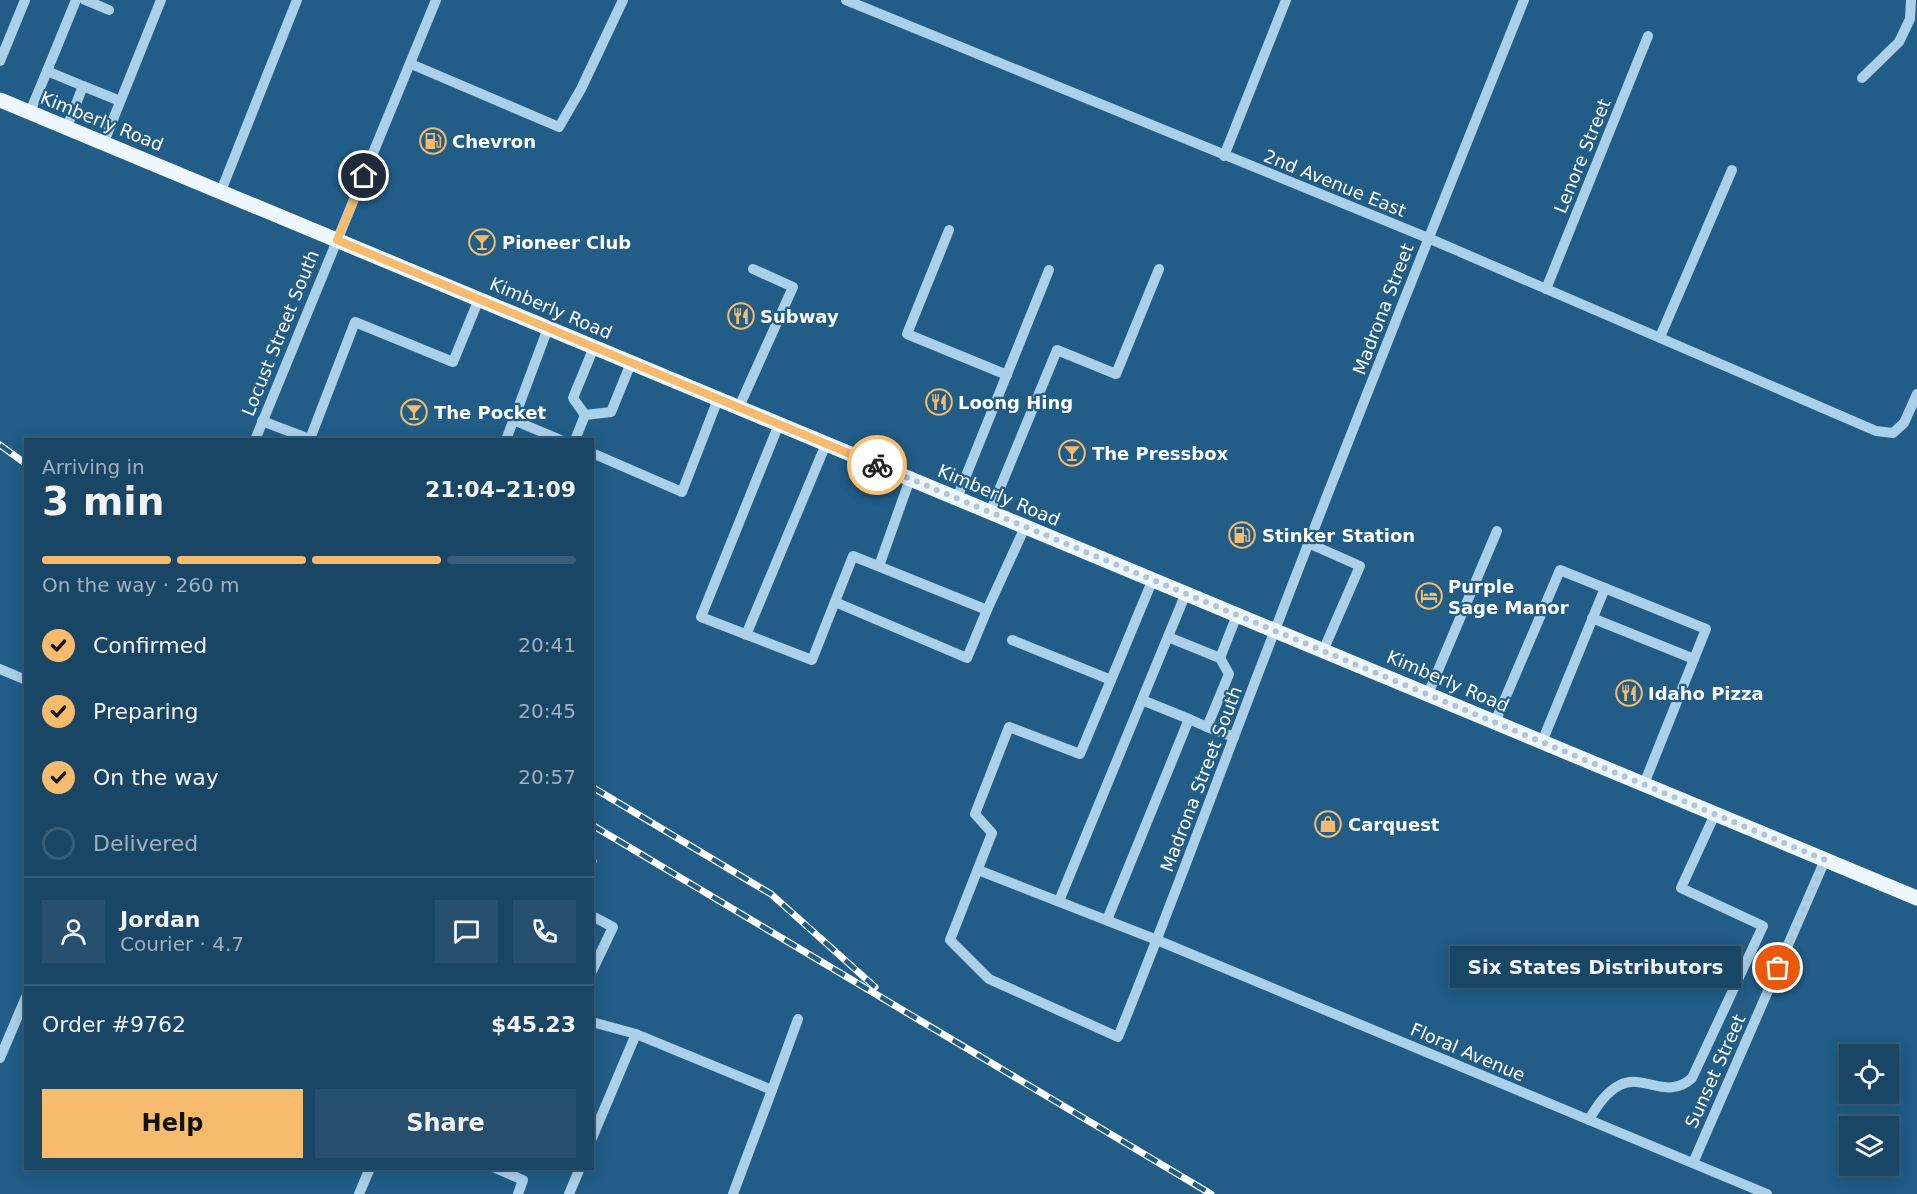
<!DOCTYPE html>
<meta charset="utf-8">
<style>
:root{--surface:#194665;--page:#26506e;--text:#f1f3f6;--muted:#9fb1bf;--line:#375e79;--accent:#f7bb6d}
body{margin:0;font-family:"DejaVu Sans",sans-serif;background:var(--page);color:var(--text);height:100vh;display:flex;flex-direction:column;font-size:22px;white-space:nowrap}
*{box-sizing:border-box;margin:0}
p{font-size:20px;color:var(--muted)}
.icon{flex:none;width:33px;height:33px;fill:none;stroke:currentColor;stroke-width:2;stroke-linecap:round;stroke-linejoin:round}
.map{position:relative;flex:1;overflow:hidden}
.sheet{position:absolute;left:24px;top:438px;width:570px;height:732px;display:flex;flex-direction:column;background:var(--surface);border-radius:0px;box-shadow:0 3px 15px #0003,0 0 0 2px var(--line)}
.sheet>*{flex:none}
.controls{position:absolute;left:1839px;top:1044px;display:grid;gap:12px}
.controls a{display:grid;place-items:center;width:60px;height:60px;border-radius:0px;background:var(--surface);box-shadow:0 3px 15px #0003,0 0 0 2px var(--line);font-size:30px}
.pin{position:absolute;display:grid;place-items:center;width:51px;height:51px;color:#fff;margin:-26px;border:3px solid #fff;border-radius:50%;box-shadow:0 2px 6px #0007}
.courier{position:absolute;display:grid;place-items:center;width:60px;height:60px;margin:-30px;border:4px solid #f7bb6d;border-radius:50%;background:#fff;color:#222;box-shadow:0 2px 8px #0007}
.bubble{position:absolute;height:42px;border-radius:0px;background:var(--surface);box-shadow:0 3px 15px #0003,0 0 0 2px var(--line);font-size:20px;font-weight:700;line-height:42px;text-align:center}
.summary em{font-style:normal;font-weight:700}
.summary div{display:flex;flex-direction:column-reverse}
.summary{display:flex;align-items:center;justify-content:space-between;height:102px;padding:0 18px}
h1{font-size:39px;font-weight:700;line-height:45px}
.bar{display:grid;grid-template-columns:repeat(4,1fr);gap:9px 6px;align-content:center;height:72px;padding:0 18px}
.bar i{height:8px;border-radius:4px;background:var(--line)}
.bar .selected{background:var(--accent)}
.bar p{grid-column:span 4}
.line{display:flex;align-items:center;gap:15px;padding:0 18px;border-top:2px solid var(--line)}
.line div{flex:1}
.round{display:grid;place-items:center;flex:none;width:63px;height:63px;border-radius:0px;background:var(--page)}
ol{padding:0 18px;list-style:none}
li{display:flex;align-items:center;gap:18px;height:66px}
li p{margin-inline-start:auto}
li .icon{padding:6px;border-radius:50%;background:var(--accent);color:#111;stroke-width:4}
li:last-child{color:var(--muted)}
li i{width:33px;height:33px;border:3px solid var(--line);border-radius:50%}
.action{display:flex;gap:12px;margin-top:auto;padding:12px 18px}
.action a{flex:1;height:69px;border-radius:0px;background:var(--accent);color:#111;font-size:24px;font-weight:700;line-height:69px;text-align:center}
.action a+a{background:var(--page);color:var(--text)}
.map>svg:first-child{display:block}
</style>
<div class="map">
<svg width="1917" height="1194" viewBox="0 0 1917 1194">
<rect width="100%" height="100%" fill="#215d87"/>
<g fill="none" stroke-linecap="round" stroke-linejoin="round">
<g stroke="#abd1ea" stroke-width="10">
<path d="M85 0 109 10"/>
<path d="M846 0 1428 238 1876 431 1893 433 1904 423 1917 394"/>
<path d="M0 61 25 0"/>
<path d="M411 64 559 127 581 89 623 0"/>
<path d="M1862 78 1899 42 1910 19 1911 0"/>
<path d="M83 86 120 101"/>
<path d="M30 112 47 71"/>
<path d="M67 127 83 86 47 71 76 0"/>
<path d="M104 142 161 0"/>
<path d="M1224 156 1286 0"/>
<path d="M221 191 297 0"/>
<path d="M949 230 907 334 1007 375"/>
<path d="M1546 289 1648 36"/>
<path d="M1660 337 1732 170"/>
<path d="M594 347 573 398 585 415 611 412 631 363"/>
<path d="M739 407 793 287 753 269"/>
<path d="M513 420 561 440"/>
<path d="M262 421 312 440"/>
<path d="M779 424 701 617 812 660 853 556 987 610 1025 527"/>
<path d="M310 439 355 322 453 362 479 299"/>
<path d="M255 440 436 0"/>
<path d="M506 440 548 328"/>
<path d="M575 440 585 415"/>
<path d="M592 453 682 492 718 399"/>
<path d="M957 498 1049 270"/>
<path d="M990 512 1057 350 1116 374 1159 269"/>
<path d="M1308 543 1360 566 1323 651"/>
<path d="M879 566 910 479"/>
<path d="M835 602 967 658 987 610"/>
<path d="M1592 618 1694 659"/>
<path d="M746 635 826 444"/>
<path d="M1168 637 1220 658 1229 674 1207 727 1189 719"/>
<path d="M1012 640 1111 680 1153 579"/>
<path d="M1220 658 1237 615"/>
<path d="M0 669 26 680"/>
<path d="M1111 680 1080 754 1009 727 975 814 992 833 950 940 989 979 1118 1037C1173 902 1222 766 1275 630 1356 419 1440 209 1524 0"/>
<path d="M1428 694 1497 531"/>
<path d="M1495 722 1560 570 1706 629 1644 784"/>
<path d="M1207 727 1234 737"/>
<path d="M1542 742 1605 588"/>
<path d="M978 870 1157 940 1767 1194"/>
<path d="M1059 901 1186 593"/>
<path d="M592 916 613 927 592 971"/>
<path d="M1107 920 1189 719 1142 700"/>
<path d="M592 1022 636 1034 772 1090 798 1019"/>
<path d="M0 1058 26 997"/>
<path d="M1589 1120C1596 1107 1606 1092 1620 1085 1644 1073 1667 1101 1692 1078L1763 926 1681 888 1715 814"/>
<path d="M592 1138 636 1034"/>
<path d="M1693 1163 1825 860"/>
<path d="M495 1168 523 1180 518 1194"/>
<path d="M359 1194 370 1168"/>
<path d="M569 1194 580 1168"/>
<path d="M733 1194 772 1090"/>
</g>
<path stroke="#eff7fe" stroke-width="15" d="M0 100 1917 898"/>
<g stroke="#fff" stroke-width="7">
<g id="rail">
<path d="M0 445 26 464"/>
<path d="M592 787 771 894 875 987"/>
<path d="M592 825 1211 1194"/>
<path d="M592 861H593"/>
</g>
</g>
<use href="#rail" stroke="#215d87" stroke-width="4.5" stroke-dasharray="14" stroke-linecap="butt"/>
</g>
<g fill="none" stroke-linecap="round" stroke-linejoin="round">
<path stroke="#b1c6d5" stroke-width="6" stroke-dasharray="0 10.8" d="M877 465 1825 860 1778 968"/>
<path stroke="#f7bb6d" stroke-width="8" d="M364 176 337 240 877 465"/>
</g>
<defs>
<g id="fuel-ring" transform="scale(1.35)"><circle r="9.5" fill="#215d87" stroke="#f7bb6d" stroke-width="1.5"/><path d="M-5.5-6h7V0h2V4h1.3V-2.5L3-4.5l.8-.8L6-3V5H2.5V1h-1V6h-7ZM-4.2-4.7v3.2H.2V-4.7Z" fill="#f7bb6d"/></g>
<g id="bar-ring" transform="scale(1.35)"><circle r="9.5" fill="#215d87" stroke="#f7bb6d" stroke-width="1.5"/><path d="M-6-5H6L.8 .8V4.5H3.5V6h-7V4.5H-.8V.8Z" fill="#f7bb6d"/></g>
<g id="restaurant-ring" transform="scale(1.35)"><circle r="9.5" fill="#215d87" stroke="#f7bb6d" stroke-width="1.5"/><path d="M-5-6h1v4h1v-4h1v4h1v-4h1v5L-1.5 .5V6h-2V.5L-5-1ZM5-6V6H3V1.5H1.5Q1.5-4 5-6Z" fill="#f7bb6d"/></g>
<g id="hotel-ring" transform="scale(1.35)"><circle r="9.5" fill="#215d87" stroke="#f7bb6d" stroke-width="1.5"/><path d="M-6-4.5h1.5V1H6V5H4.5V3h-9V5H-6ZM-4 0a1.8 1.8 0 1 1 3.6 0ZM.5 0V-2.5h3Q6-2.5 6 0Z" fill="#f7bb6d"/></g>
<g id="shop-ring" transform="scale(1.35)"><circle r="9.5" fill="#215d87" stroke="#f7bb6d" stroke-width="1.5"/><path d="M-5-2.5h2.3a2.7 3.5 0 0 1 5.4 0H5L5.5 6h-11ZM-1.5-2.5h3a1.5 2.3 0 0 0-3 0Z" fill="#f7bb6d"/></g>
</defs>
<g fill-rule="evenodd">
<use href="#fuel-ring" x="433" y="141"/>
<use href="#bar-ring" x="482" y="242"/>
<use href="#restaurant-ring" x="741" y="316"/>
<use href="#restaurant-ring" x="939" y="402"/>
<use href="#bar-ring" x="414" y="412"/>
<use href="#bar-ring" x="1072" y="453"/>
<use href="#fuel-ring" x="1242" y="535"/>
<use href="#hotel-ring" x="1429" y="596"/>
<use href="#restaurant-ring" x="1629" y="693"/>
<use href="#shop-ring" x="1328" y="824"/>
</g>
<g text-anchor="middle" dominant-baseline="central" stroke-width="4.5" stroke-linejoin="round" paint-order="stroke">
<g font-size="18" fill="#fff" stroke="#215d87">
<text transform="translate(102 121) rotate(22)">Kimberly Road</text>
<text transform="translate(1582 156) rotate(-68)">Lenore Street</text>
<text transform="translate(1335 183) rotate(22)">2nd Avenue East</text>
<text transform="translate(551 308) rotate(23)">Kimberly Road</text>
<text transform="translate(1383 309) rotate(-69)">Madrona Street</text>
<text transform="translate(280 333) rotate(-68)">Locust Street South</text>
<text transform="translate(999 495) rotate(23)">Kimberly Road</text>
<text transform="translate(1448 681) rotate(23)">Kimberly Road</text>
<text transform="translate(1201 779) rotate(-69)">Madrona Street South</text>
<text transform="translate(1468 1052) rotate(23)">Floral Avenue</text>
<text transform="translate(1715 1071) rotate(-66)">Sunset Street</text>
</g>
<g font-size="18" font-weight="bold" fill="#fff" stroke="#215d87" text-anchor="start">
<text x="452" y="141">Chevron</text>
<text x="502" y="242">Pioneer Club</text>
<text x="760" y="316">Subway</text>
<text x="958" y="402">Loong Hing</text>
<text x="434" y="412">The Pocket</text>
<text x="1092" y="453">The Pressbox</text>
<text x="1262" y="535">Stinker Station</text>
<text x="1448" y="586">Purple<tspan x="1448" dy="21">Sage Manor</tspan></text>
<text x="1648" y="693">Idaho Pizza</text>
<text x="1348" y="824">Carquest</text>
</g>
</g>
</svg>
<div class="controls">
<a><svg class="icon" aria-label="locate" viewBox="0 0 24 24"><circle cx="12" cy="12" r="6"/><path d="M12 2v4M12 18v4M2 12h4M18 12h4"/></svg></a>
<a><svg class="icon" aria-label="layers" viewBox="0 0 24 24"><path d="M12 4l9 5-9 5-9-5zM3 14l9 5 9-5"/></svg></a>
</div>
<div class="pin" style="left:1778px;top:968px;background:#ea580c"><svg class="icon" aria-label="bag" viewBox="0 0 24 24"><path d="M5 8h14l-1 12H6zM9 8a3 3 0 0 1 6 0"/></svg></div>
<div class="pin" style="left:364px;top:176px;background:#1f2937"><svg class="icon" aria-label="home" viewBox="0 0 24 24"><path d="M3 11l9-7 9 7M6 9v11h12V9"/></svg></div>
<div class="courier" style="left:877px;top:465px"><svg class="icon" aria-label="bike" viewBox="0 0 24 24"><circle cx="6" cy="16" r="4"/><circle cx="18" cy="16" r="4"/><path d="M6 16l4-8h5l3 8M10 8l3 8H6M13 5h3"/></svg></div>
<div class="bubble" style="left:1450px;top:946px;width:291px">Six States Distributors</div>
<section class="sheet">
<div class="summary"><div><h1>3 min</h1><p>Arriving in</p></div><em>21:04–21:09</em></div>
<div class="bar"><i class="selected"></i><i class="selected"></i><i class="selected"></i><i></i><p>On the way · 260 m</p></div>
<ol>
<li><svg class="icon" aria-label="check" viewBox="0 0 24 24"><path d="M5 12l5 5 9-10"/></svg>Confirmed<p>20:41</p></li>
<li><svg class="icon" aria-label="check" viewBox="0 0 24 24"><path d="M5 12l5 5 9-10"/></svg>Preparing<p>20:45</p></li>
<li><svg class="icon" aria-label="check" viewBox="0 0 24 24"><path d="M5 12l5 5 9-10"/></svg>On the way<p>20:57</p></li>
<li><i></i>Delivered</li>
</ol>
<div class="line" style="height:108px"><a class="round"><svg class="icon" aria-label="person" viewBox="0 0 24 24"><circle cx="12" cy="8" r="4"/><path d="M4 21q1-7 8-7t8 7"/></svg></a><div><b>Jordan</b><p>Courier · 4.7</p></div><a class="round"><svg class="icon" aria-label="chat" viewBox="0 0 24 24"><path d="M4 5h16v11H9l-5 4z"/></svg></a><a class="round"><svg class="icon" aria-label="phone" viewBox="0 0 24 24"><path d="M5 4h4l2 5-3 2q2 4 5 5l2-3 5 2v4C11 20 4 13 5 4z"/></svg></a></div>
<div class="line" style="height:78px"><div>Order #9762</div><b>$45.23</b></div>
<div class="action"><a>Help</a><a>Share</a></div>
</section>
</div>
